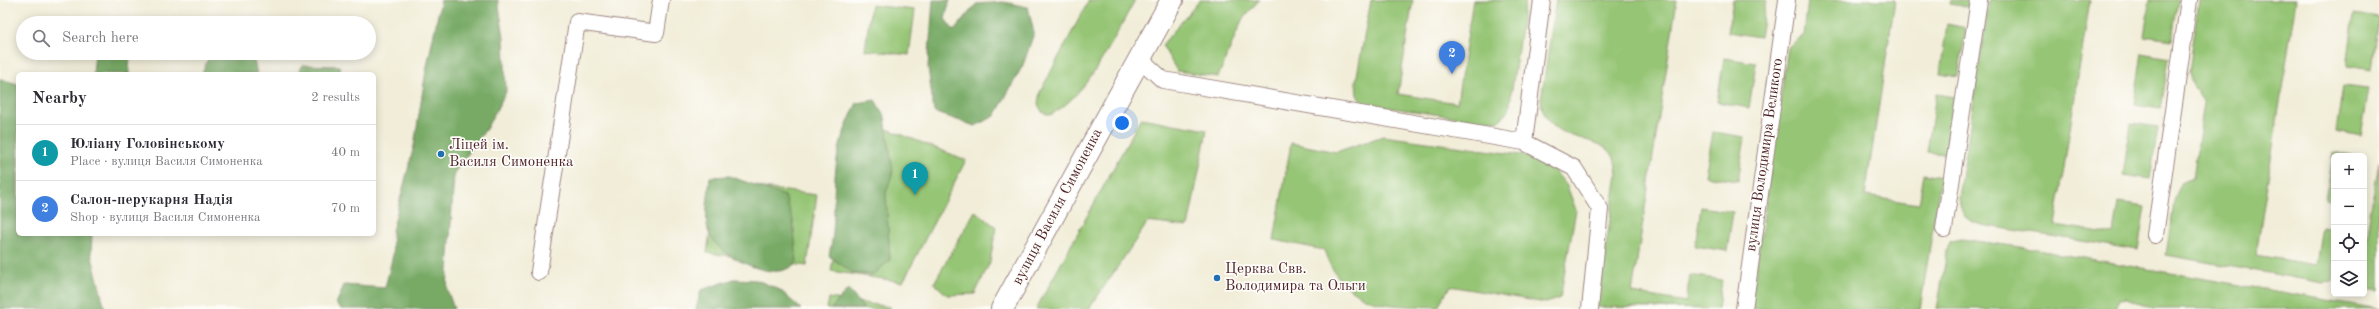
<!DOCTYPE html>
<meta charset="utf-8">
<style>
body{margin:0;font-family:"Old Standard TT",serif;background:#f7f7f7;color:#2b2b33}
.controls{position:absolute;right:12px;bottom:12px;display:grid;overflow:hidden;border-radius:6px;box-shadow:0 2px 10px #0003}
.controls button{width:36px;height:36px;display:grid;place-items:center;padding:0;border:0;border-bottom:1px solid #e1e1e2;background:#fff;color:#2b2b33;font:20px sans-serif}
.you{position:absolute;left:1122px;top:123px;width:14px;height:14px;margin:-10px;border:3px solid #fff;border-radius:50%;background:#1a73e8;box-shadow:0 0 0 6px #1a73e833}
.badge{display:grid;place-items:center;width:26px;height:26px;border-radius:50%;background:#b45309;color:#fff;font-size:13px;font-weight:700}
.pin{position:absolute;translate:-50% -33px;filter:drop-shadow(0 1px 2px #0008)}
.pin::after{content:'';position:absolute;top:21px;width:14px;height:12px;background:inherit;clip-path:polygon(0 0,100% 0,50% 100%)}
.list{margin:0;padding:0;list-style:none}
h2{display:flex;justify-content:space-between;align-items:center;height:52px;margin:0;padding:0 16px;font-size:17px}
h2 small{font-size:13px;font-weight:400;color:#7c7c81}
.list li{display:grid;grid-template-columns:26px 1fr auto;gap:12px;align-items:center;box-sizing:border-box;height:56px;padding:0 16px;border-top:1px solid #e1e1e2}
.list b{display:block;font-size:15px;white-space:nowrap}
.list p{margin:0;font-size:13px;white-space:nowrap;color:#7c7c81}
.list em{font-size:13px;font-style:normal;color:#7c7c81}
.icon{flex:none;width:22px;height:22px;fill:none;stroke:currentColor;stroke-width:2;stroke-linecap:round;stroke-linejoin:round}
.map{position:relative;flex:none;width:2379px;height:309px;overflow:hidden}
.search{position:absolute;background:#fff;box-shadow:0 2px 10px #0003;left:16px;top:16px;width:360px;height:44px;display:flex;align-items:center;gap:10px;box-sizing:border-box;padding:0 14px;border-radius:22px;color:#7c7c81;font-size:15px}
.panel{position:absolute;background:#fff;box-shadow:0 2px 10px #0003;left:16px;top:72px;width:360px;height:164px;border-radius:6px}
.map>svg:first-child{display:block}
.green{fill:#95c575;stroke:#707250}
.forest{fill:#78aa66;stroke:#616448}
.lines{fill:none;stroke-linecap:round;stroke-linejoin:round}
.lane-casing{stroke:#9e8682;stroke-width:18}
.secondary-casing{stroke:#9e8682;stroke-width:24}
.lane{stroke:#fff;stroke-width:16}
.secondary{stroke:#fff;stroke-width:22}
.poi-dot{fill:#1f6fb2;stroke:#fdfcf7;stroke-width:1.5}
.labels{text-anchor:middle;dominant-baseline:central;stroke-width:3.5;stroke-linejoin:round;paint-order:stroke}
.poi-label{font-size:15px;fill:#4a1f2b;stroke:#fdfcf7;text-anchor:start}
.street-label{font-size:15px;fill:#4a1f2b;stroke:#fdfcf7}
</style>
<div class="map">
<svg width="2379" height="309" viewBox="0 0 2379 309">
<rect width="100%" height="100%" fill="#fdfcf7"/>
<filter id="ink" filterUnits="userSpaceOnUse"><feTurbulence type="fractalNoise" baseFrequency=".025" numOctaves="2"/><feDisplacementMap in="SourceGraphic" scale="8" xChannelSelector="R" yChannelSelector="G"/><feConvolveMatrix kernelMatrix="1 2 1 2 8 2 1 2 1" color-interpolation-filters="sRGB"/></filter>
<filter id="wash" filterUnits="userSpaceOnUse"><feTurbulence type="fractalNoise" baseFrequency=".012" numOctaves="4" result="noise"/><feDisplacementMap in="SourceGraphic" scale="16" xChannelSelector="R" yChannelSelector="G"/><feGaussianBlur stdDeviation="0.9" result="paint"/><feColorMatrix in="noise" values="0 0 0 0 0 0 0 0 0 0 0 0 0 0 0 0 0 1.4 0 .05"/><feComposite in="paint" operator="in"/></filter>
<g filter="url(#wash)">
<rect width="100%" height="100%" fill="#f1edd8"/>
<path class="green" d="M 1089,0 L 1135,0 C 1114,37 1089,95 1050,115 L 1042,112 L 1038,104 L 1040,92 Z
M 1200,0 L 1259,0 L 1242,20 L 1218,77 L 1177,71 L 1162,45 Z
M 1371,0 L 1413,0 L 1398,94 L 1457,103 L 1473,0 L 1525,0 L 1509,110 L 1499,121 L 1476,120 L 1364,104 L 1357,95 L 1356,81 Z
M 1556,0 L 1677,0 L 1632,293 L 1686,302 L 1690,275 L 1722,280 L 1718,309 L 1597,307 L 1617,174 C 1616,169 1616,163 1614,158 C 1604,131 1545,148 1541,100 Z
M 1733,0 L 1766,0 L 1760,37 L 1728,32 Z
M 1808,0 L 1895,0 L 1865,196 L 1919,204 L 1924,174 L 1941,177 L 1920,309 L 1753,309 L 1751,304 L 1788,47 L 1804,35 Z
M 1951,0 L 1970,0 L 1969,7 L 1950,4 Z
M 1989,0 L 2090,0 L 2055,225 L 2113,234 L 2118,203 L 2145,207 L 2138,250 L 1982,225 C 1964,219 1962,217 1959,198 Z
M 2150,0 L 2178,0 L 2172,40 L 2144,36 Z
M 2199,0 L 2296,0 L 2256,255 L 2316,265 L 2322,227 L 2334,229 L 2334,280 L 2331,282 L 2324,283 L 2166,255 L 2175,197 L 2182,182 L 2193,178 L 2204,103 L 2192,84 L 2189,72 Z
M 871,5 L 915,10 L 909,55 L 865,50 Z
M 2354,14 L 2379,18 L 2372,70 L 2347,66 Z
M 1947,24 L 1966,28 L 1958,77 L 1940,74 Z
M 2142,53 L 2169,58 L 2161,109 L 2134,105 Z
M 1724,58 L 1756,63 L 1749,108 L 1717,102 Z
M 2343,86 L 2369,89 L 2361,136 L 2336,131 Z
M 1936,94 L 1955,97 L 1946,154 L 1927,152 Z
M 857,117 L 966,160 L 903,282 L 831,271 Z
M 1141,118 L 1207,130 L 1188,227 L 1148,222 L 1089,309 L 1036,309 Z
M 2131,123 L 2158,127 L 2150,179 L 2123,175 Z
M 1713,132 L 1745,137 L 1738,181 L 1705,176 Z
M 1383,136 L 1521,155 L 1549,164 L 1567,186 L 1576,210 L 1560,298 L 1546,303 L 1450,286 L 1438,307 C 1419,306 1391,307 1373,301 C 1349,294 1331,273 1324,250 L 1274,240 L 1291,143 L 1336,152 Z
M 2333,152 L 2358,156 L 2334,156 L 2334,201 L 2326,200 Z
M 2379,162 L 2379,291 L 2367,289 C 2357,269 2375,189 2379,162 Z
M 717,182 L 817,195 L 807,266 L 707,253 Z
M 1701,207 L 1733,212 L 1727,251 L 1695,246 Z
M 975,211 L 996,227 L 990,262 L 975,294 L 947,295 L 934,283 Z
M 1961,239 L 2020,247 L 2379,309 L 2153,309 L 2127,298 L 2119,299 L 2115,309 L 1937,309 L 1948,246 L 1951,241 Z
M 829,298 L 891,307 L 889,309 L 827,309 Z"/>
<path class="forest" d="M 441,0 L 498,0 L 504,37 L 506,92 L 486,129 L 454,173 L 447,289 L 454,309 L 341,309 L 336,304 L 344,285 L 385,288 L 393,255 L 392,231 L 414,146 L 426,71 Z
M 933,0 L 950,0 L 945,19 L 954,31 L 976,4 L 1003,2 L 1028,7 L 1034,33 L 1023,65 L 995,116 L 975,126 L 934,112 L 928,67 Z
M 95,53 L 130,53 L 129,74 L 93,74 Z
M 210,53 L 236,53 L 254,60 L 257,74 L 202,74 Z
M 303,65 L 339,66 L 342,74 L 297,74 Z
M 0,79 L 18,84 L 18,234 L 92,234 L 91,253 L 105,309 L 0,309 Z
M 875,100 L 885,117 L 893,172 L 886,193 L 890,260 L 873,275 L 853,273 L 829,256 C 837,226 832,197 836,167 C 838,144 847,123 857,103 Z
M 729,176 L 785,196 L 793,220 L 797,262 C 794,264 791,268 787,269 C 766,279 713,253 708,230 C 704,213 709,194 710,177 Z
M 734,279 L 757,280 L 780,290 L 801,309 L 696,309 L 701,290 Z
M 848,289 L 864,309 L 831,309 Z"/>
</g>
<g filter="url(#ink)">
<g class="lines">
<g class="lane-casing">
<path id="lane" d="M 1139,58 L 1163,80 L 1524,142 L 1574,168 L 1600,209 L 1590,309
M 1524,142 L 1542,0
M 1944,229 L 1979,0
M 2155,235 L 2189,0
M 539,272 L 577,22 L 656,33 L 661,0
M 1744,309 L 1787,0"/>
</g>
<g class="secondary-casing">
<path id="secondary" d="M 1002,309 L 1172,0"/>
</g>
<use href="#lane" class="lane"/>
<use href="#secondary" class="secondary"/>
</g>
</g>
<g class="poi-dot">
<circle cx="441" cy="154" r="4"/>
<circle cx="1217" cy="278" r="4"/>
</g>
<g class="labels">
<g class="poi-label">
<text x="449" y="145">Ліцей ім.<tspan x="449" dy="17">Василя Симоненка</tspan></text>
<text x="1225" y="269">Церква Свв.<tspan x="1225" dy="17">Володимира та Ольги</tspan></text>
</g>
<g class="street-label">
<text transform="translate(1765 155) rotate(-82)">вулиця Володимира Великого</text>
<text transform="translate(1058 207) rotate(-62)">вулиця Василя Симоненка</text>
</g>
</g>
</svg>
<div class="controls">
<button>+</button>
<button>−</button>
<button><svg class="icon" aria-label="locate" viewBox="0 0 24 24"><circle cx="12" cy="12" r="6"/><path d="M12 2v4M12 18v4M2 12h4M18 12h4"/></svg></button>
<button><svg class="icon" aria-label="layers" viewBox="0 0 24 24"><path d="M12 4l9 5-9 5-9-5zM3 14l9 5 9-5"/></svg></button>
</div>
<div class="you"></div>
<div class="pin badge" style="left:915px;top:195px;background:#0f9aa8">1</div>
<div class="pin badge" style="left:1452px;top:74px;background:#3f7fe0">2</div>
<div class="search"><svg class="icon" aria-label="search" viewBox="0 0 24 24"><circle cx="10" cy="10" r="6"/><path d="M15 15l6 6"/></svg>Search here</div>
<section class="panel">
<h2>Nearby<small>2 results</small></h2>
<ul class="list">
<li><span class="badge" style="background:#0f9aa8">1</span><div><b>Юліану Головінському</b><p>Place · вулиця Василя Симоненка</p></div><em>40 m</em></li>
<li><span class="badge" style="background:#3f7fe0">2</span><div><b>Салон-перукарня Надія</b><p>Shop · вулиця Василя Симоненка</p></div><em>70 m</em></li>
</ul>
</section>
</div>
